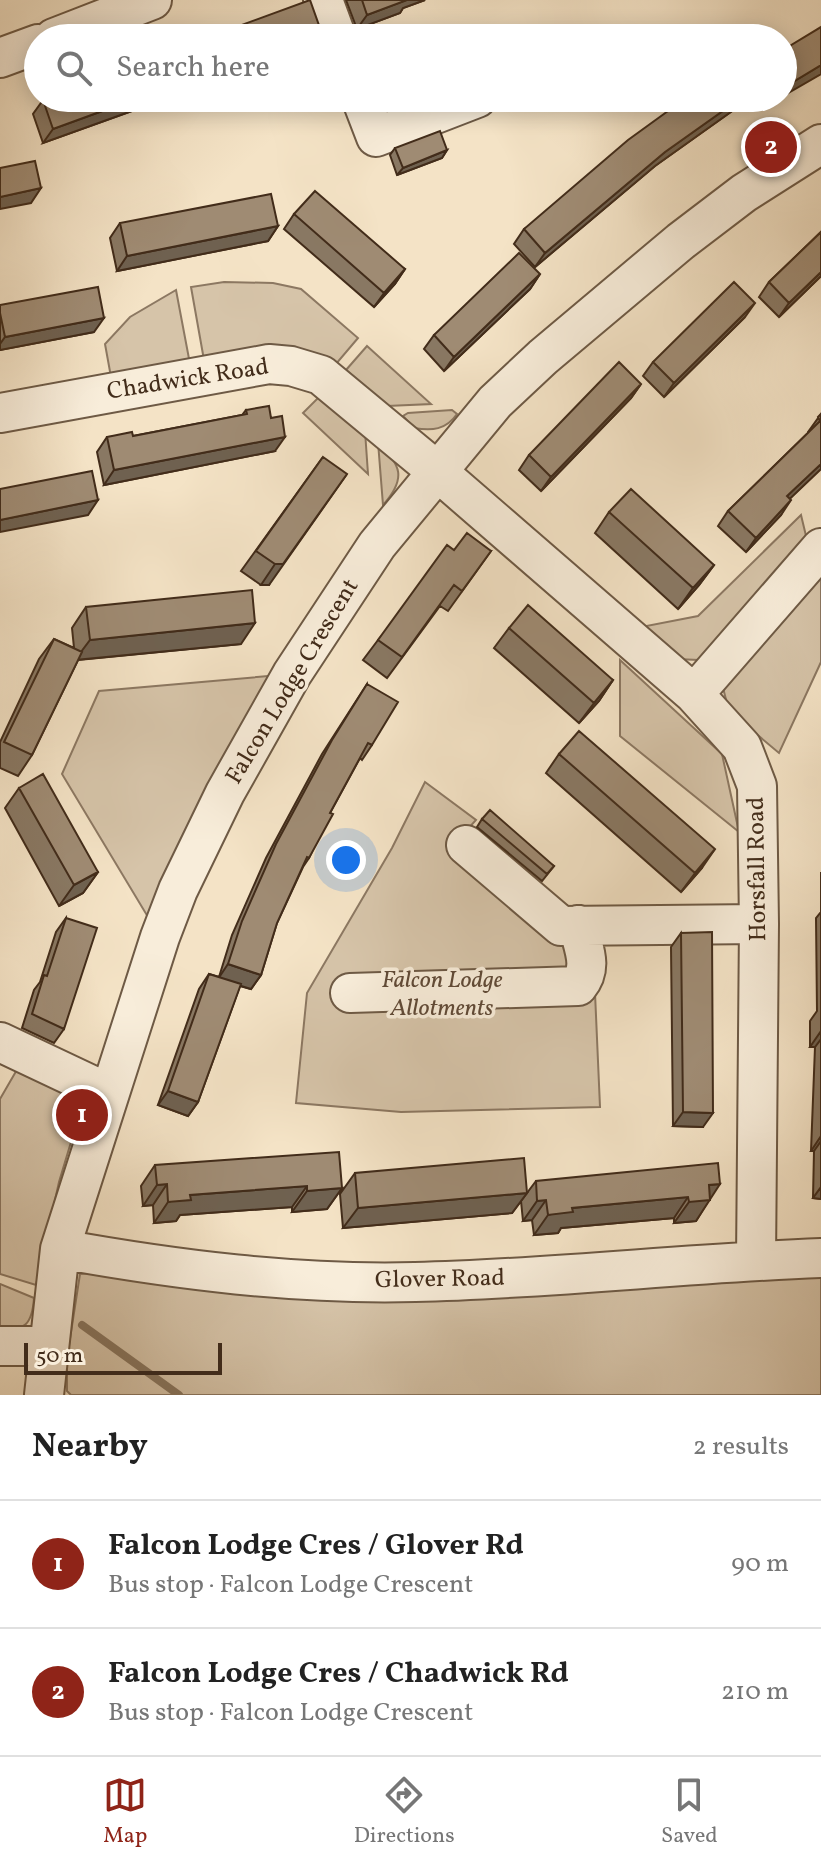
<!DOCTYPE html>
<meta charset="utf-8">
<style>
body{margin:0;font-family:Vollkorn,serif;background:#f2f2f2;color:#222}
.scale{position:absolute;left:24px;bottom:20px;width:198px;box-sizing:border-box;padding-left:8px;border:4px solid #422c1a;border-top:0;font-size:22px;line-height:28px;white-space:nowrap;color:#422c1a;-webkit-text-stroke:6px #f8edda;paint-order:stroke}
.you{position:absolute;left:346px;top:860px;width:28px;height:28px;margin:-20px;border:6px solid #fff;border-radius:50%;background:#1a73e8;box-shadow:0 0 0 12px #1a73e833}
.badge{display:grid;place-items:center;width:52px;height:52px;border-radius:50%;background:#8f2418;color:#fff;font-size:26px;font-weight:700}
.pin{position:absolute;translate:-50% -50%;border:4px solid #fff;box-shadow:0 2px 8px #0006}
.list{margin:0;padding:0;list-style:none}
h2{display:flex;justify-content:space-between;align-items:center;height:104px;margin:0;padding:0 32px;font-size:34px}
h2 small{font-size:26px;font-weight:400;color:#767676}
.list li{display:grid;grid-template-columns:52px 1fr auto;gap:24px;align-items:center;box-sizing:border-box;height:128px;padding:0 32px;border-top:2px solid #e0e0e0}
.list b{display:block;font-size:30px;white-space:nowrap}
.list p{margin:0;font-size:26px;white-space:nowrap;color:#767676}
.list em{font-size:26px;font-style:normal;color:#767676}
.icon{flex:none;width:44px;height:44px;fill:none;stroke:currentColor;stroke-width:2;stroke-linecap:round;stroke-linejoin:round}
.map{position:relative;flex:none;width:821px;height:1395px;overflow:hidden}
.search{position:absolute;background:#fff;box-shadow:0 4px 20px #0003;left:24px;right:24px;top:24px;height:88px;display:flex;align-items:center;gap:20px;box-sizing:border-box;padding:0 28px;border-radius:44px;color:#767676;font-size:30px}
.sheet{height:360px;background:#fff}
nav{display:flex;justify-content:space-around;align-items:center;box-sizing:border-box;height:112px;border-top:2px solid #e0e0e0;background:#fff;font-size:22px;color:#767676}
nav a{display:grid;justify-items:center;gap:4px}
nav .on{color:#8f2418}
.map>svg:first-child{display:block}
.green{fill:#d6c4a9;stroke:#8c7862;stroke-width:2}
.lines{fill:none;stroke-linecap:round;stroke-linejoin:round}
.stream{stroke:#88755e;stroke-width:8}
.minor-casing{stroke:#6e5a45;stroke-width:42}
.minor{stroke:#f8edda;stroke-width:38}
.wall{fill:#897863;stroke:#422c1a;stroke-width:2}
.shaded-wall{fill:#6f6150;stroke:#422c1a;stroke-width:2}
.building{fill:#9f8b73;stroke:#422c1a;stroke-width:2}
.labels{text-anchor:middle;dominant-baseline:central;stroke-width:7;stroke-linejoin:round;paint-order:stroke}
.street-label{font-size:24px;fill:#422c1a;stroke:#f8edda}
.park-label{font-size:24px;font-style:italic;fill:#604a37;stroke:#f8edda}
</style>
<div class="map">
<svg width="821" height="1395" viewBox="0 0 821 1395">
<rect width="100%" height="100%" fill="#f4e3c6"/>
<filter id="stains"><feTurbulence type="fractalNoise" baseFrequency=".0025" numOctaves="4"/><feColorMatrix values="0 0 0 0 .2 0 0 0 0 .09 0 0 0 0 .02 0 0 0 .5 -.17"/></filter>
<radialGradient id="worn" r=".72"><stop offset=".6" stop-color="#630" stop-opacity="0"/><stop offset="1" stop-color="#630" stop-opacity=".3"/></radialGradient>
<path class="green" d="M 224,282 L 273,283 L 301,289 L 358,338 L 336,364 C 294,338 251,353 204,360 L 191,287 Z
M 176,290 L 190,364 L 111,377 L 105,344 L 130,317 Z
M 367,346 L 431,404 L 387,406 L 346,370 Z
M 322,394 L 365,431 L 368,474 L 303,413 Z
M 452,410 L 457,414 C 446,430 432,431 414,428 L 403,416 L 408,413 Z
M 378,442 C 401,465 407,478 383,505 Z
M 801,515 L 807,540 L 699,660 L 676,659 L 641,627 L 698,616 Z
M 821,573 L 821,662 L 779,753 L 729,711 L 722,684 Z
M 620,660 L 722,754 L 739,832 L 620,736 Z
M 292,674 L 160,937 L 62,774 L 99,691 Z
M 425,782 L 476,820 L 449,850 L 594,970 L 600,1107 L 401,1112 L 296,1103 L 307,993 L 392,848 Z
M 22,1061 L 87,1089 L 59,1182 L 36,1285 L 0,1274 L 0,1099 Z
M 821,1271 L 821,1395 L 71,1395 L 67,1391 L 67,1358 L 80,1274 L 101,1272 Z
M 0,1284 L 34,1298 C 32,1326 25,1328 0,1334 Z"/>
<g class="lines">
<path class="stream" d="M 82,1325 L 179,1395"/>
<g class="minor-casing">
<path id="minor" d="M 323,0 L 337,38
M 54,38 L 152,0
M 0,58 L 38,44
M 361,98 L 376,137 L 477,98
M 0,413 L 269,364 L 291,366 L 321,375 L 438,472 L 694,694 L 742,747 L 757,786 L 759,924 L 756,1261
M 694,694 L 821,548
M 466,845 L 561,926 L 759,924
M 350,993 L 578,986 C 594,967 583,948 578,925
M 0,1042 L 108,1093
M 60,1249 C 177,1270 296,1285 415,1282 C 551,1279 686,1263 821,1258
M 0,1346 L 48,1346
M 44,1395 L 60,1249 L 160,937 L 178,890 L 225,793 L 292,674 L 377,545 L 495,402 L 543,357 L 681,241 L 744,193 L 821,144"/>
</g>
<use href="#minor" class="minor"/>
</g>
<path class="wall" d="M 346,0 L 425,0 L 403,8 L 400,13 L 357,29 Z
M 49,98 L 168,98 L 43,143 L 33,114 L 43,100 Z
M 385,98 L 416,98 L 389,109 Z
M 761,98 L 780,98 L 766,106 Z
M 742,104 L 655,166 L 535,267 L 514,244 L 524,229 Z
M 395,148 L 447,150 L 442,158 L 397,175 L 390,155 Z
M 294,214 L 405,269 L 395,284 L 374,307 L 284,229 Z
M 120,223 L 278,226 L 268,241 L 117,271 L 110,238 Z
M 821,232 L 821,276 L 779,317 L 759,297 L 769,282 Z
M 540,274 L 530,289 L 444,371 L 424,349 L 434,335 Z
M 0,305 L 94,332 L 0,350 Z
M 745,317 L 664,397 L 643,376 L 653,362 Z
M 641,384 L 631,398 L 541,491 L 519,470 L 529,455 Z
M 246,410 L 275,451 L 104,485 L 97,452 L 107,437 L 133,436 L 242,415 Z
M 821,414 L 821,468 L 789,499 L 781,515 L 746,552 L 718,526 L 728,511 L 808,433 L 808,432 Z
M 323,457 L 269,585 L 261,585 L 241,571 Z
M 609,512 L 714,565 L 699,585 L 678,609 L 595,533 Z
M 454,550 L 491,551 L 448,611 L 440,606 L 387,678 L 363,660 L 378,640 Z
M 86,607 L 241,644 L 78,660 L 32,755 L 18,776 L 0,768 L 0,742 L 39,659 L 54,639 L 74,648 L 72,628 Z
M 509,628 L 613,680 L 599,701 L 579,723 L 494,648 Z
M 367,684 L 372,745 L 362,760 L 360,758 L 330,813 L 309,858 L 303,867 L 277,923 L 261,975 L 251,989 L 240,986 L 198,1102 L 188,1116 L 158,1105 L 199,989 L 209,974 L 219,977 L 232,935 L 266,858 L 322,754 Z
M 559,754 L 702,868 L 681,892 L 546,773 Z
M 19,788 L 98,872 L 83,893 L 59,906 L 5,808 Z
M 482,819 L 554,866 L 542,881 L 477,827 Z
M 821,872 L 821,1199 L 813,1198 L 814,1151 L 811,1151 L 815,1047 L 810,1047 L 810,1021 L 817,1011 L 816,918 L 821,912 Z
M 66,918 L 64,1029 L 54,1043 L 22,1028 L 34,990 L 40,982 L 56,932 Z
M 681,933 L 703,1127 L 673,1126 L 671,947 Z
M 155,1165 L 342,1188 L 327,1209 L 292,1212 L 292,1207 L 180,1215 L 176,1221 L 154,1223 L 153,1205 L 143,1206 L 141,1186 Z
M 355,1173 L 527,1193 L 512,1213 L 343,1228 L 340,1194 Z
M 536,1181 L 710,1198 L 696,1221 L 674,1223 L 674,1218 L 561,1228 L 558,1233 L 534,1235 L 532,1220 L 523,1221 L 521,1201 Z"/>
<path class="shaded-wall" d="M 406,0 L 425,0 L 403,8 L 400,13 L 357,29 L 367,15 Z
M 321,31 L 316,38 L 302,38 Z
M 821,65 L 821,74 L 783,96 L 783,88 Z
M 138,98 L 168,98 L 43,143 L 53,129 Z
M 402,98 L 416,98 L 389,109 L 394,101 Z
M 741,98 L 747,98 L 742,104 L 655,166 L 535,267 L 545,253 L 665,152 Z
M 772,98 L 780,98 L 766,106 Z
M 447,150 L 442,158 L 397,175 L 403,168 Z
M 41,188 L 31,203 L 0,209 L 0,197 Z
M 278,226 L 268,241 L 117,271 L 127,256 Z
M 405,269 L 395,284 L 374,307 L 384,293 Z
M 821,272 L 821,276 L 779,317 L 789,303 Z
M 540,274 L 530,289 L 444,371 L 454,357 Z
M 755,303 L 745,317 L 664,397 L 674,383 Z
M 104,318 L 94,332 L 0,350 L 0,344 L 5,337 Z
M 641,384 L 631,398 L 541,491 L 551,477 Z
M 285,437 L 275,451 L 104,485 L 114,470 Z
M 821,464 L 821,469 L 777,511 L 787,496 Z
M 347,474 L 269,585 L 261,585 L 275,564 Z
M 98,500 L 88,515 L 0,532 L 0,520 Z
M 791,500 L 781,515 L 746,552 L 756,538 Z
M 714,565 L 699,585 L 678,609 L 693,588 Z
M 255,623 L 241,644 L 75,660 L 90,640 Z
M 613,680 L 599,701 L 579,723 L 594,703 Z
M 715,849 L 702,868 L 681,892 L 695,873 Z
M 98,872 L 83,893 L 59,906 L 74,885 Z
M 228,964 L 261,975 L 251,989 L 218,979 Z
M 821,1031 L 821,1039 L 815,1047 L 810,1047 Z
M 168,1091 L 198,1102 L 188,1116 L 158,1105 Z
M 683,1112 L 713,1113 L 703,1127 L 673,1126 Z
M 821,1136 L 821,1141 L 814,1151 L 811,1151 Z
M 167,1184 L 153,1205 L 143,1206 L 157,1185 Z
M 720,1184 L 696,1221 L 674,1223 L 689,1202 L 709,1185 Z
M 307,1186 L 292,1207 L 180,1215 L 176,1221 L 154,1223 L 168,1202 L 190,1195 Z
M 821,1187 L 821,1199 L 813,1198 Z
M 342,1188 L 327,1209 L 292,1212 L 307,1191 Z
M 527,1193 L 512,1213 L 343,1228 L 358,1208 Z
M 688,1197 L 674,1218 L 561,1228 L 558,1233 L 534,1235 L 548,1215 L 572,1208 Z
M 546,1200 L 532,1220 L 523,1221 L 537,1201 Z"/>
<path class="building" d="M 310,0 L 321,31 L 302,38 L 206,38 Z
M 362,0 L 407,0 L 367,15 Z
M 536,27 L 557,38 L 507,38 Z
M 821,27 L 821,65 L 783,88 L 783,50 Z
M 49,98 L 138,98 L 53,129 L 43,100 Z
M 686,98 L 741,98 L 665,152 L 545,253 L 524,229 L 628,140 Z
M 440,131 L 447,150 L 403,168 L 395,148 Z
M 35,161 L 41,188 L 0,197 L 0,168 Z
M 315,191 L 405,269 L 384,293 L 294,214 Z
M 271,194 L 278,226 L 127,256 L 120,223 Z
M 821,232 L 821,272 L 789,303 L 769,282 Z
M 519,253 L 540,274 L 454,357 L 434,335 Z
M 734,282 L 755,303 L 674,383 L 653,362 Z
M 98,287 L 104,318 L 5,337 L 0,313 L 0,305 Z
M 619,362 L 641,384 L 551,477 L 529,455 Z
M 269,406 L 271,418 L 282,416 L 285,437 L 114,470 L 107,437 L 132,432 L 133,436 L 247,414 L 246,410 Z
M 821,414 L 821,464 L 787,496 L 791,500 L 756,538 L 728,511 L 820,421 L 818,417 Z
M 323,457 L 347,474 L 283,564 L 275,564 L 256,551 Z
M 92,471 L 98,500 L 0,520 L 0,489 Z
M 631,489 L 714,565 L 693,588 L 609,512 Z
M 467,533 L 491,551 L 462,591 L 454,585 L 402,657 L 378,640 L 447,545 L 454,550 Z
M 252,590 L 255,623 L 90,640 L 86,607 Z
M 528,605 L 613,680 L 594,703 L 509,628 Z
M 54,639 L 82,652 L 32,755 L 4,742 Z
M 367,684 L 398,702 L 372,745 L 368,743 L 330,813 L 333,814 L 309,858 L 307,857 L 277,923 L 261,975 L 228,964 L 242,921 L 276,844 L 332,740 Z
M 579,731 L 715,849 L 695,873 L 559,754 Z
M 43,774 L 98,872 L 74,885 L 19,788 Z
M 490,810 L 554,866 L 547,874 L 482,819 Z
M 66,918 L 97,928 L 64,1029 L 32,1014 L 44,975 L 47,976 Z
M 712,932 L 713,1113 L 683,1112 L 681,933 Z
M 209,974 L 241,984 L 198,1102 L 168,1091 Z
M 339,1152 L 342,1188 L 307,1191 L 307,1186 L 190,1195 L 191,1200 L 168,1202 L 167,1184 L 157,1185 L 155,1165 Z
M 524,1158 L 527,1193 L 358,1208 L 355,1173 Z
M 718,1163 L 720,1184 L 709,1185 L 710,1200 L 689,1202 L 688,1197 L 572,1208 L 573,1212 L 548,1215 L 546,1200 L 537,1201 L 536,1181 Z"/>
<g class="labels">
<g class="street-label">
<text transform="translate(188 380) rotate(-9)">Chadwick Road</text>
<text transform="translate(293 682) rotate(-59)">Falcon Lodge Crescent</text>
<text transform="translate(758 869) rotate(-91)">Horsfall Road</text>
<text transform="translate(440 1280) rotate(-1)">Glover Road</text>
</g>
<g class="park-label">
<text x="442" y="981">Falcon Lodge<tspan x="442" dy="28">Allotments</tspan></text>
</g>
</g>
<rect width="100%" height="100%" filter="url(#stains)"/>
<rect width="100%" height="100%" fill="url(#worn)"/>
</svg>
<div class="scale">50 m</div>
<div class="you"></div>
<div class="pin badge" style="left:82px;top:1115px">1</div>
<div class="pin badge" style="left:771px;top:147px">2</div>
<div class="search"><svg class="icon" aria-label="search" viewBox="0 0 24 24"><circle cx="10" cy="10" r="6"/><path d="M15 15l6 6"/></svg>Search here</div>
</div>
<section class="sheet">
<h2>Nearby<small>2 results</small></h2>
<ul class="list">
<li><span class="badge">1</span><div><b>Falcon Lodge Cres / Glover Rd</b><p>Bus stop · Falcon Lodge Crescent</p></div><em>90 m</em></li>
<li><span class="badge">2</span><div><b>Falcon Lodge Cres / Chadwick Rd</b><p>Bus stop · Falcon Lodge Crescent</p></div><em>210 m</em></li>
</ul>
</section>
<nav>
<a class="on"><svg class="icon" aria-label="map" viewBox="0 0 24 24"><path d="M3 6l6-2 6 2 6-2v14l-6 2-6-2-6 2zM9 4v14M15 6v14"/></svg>Map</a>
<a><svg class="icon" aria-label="directions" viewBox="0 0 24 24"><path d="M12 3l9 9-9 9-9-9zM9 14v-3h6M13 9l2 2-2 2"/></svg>Directions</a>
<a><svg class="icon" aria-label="saved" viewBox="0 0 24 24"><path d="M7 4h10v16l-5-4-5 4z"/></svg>Saved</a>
</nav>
